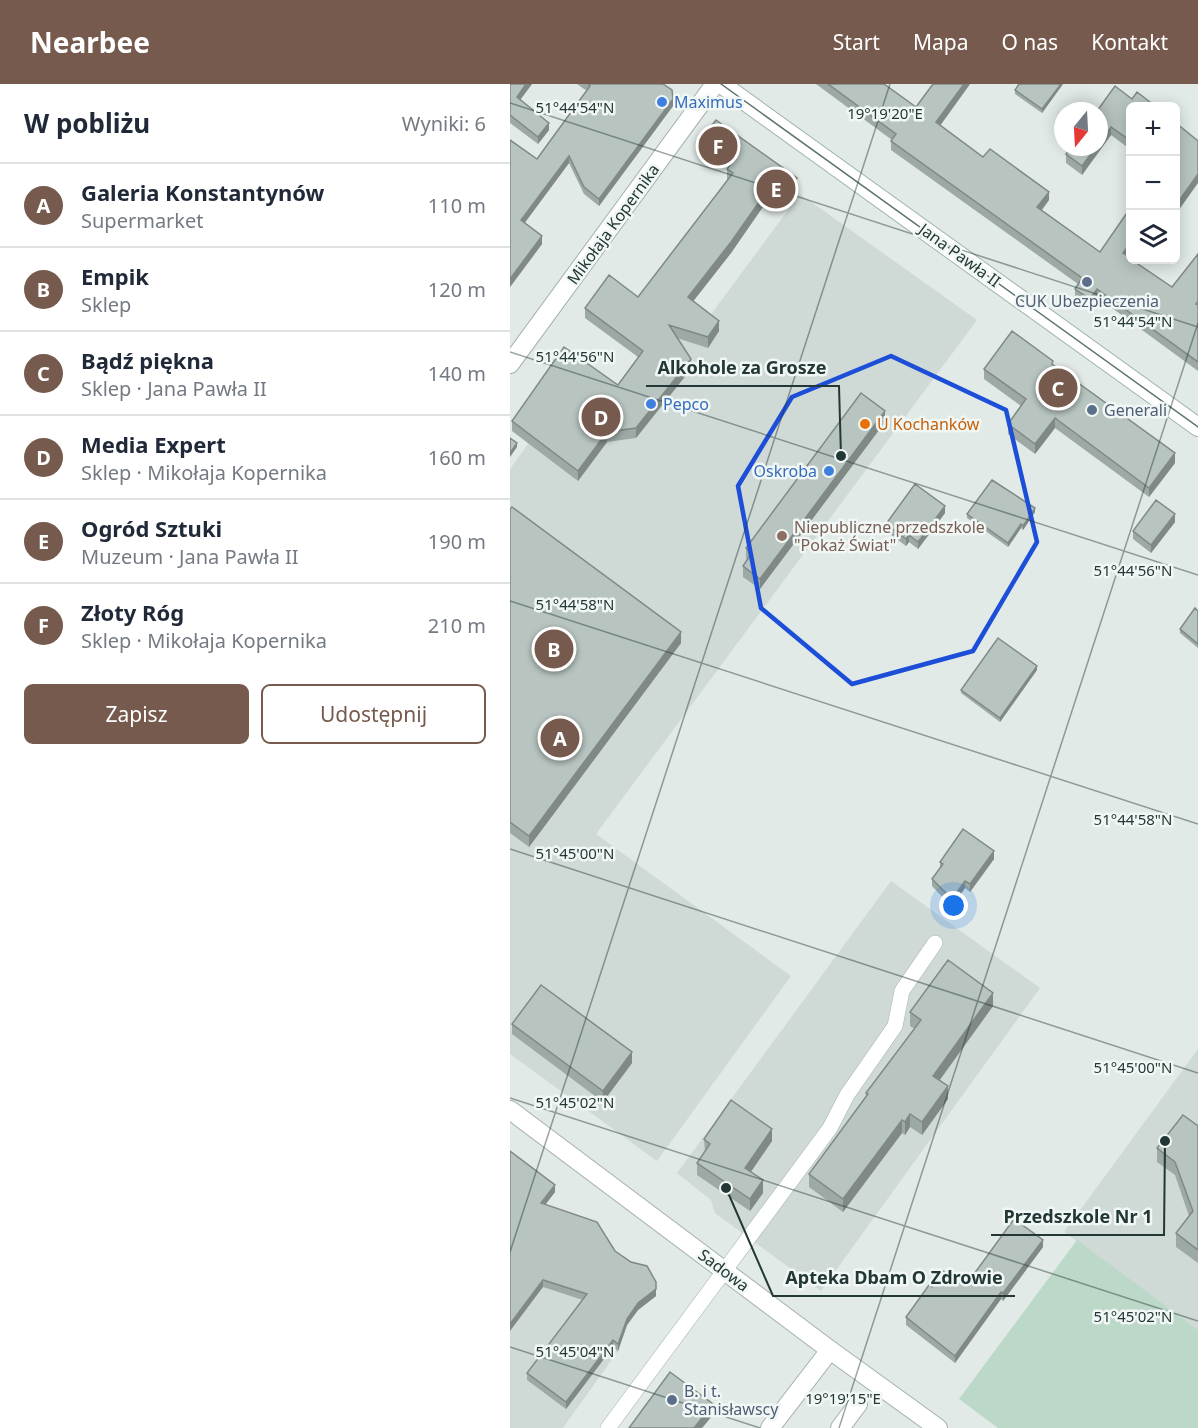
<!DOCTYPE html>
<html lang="pl">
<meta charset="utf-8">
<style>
body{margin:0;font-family:"Noto Sans",sans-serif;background:#f6f6f7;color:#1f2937}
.controls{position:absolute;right:18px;top:18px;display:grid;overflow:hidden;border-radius:9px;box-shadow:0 3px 15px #0003}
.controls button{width:54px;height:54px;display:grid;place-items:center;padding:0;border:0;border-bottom:2px solid #e0e1e3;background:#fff;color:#1f2937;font:30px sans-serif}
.compass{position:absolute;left:544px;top:18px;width:54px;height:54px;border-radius:50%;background:#fff;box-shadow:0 3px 15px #0003;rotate:198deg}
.you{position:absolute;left:444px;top:822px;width:21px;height:21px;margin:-15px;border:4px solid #fff;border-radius:50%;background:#1a73e8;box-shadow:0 0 0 9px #1a73e833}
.badge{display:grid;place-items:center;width:39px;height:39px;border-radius:50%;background:#765a4d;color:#fff;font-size:20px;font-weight:700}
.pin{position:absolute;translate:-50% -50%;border:3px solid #fff;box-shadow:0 2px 6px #0006}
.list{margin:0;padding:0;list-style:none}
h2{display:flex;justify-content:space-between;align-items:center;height:78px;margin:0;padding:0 24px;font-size:26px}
h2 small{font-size:20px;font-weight:400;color:#747a83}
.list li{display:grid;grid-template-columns:39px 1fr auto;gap:18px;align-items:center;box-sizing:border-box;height:84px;padding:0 24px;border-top:2px solid #e0e1e3}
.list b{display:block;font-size:22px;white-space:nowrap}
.list p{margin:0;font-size:20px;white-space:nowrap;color:#747a83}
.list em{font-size:20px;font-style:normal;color:#747a83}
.actions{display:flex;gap:12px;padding:18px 24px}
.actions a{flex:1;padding:14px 0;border:2px solid #765a4d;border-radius:9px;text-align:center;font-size:21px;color:#765a4d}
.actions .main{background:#765a4d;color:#fff}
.icon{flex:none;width:33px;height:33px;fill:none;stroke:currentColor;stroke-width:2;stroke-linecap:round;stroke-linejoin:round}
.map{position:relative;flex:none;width:688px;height:1344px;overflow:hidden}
header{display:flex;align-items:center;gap:36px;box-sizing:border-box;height:84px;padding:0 30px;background:#765a4d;color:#fff}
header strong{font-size:28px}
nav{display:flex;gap:33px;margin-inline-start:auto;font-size:21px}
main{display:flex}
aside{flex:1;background:#fff}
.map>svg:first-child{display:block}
.built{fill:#cfd9d6}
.green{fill:#bcd8c8}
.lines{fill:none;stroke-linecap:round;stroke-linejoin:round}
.lane-casing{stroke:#a4b1ae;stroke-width:16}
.street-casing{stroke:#a4b1ae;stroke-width:20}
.secondary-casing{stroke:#a1b4b0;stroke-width:20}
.lane{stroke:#fff;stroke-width:15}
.street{stroke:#fff;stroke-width:18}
.secondary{stroke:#fff;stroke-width:18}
.tram{stroke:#5e7471;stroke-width:1.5}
.wall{fill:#9da9a5}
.shaded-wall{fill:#808986}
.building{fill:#b7c4c0;stroke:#808986;stroke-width:1.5}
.marked{fill:none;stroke:#1d4ed8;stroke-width:4.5;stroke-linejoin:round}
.ticks{fill:none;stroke:#233836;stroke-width:1.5;stroke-opacity:0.45}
.shop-dot{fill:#3f7fe0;stroke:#f1f7f5;stroke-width:2}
.service-dot{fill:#5c6f8a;stroke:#f1f7f5;stroke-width:2}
.food-dot{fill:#e8710a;stroke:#f1f7f5;stroke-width:2}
.education-dot{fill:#8d6e63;stroke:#f1f7f5;stroke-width:2}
.labels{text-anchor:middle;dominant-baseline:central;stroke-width:5;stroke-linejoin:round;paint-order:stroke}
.shop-label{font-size:16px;fill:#366cbe;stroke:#f1f7f5;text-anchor:start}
.street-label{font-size:16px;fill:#233836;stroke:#f1f7f5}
.service-label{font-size:16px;fill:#4e5e75;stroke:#f1f7f5;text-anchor:start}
.food-label{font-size:16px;fill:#c56008;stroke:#f1f7f5;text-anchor:start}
.education-label{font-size:16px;fill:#785e54;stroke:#f1f7f5;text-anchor:start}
.ticks-label{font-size:15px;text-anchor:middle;fill:#233836;stroke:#f1f7f5;stroke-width:5;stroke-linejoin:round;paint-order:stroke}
.leader{fill:none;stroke:#233836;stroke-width:2}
.callout-dot{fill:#233836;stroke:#f1f7f5;stroke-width:2}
.callout-label{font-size:18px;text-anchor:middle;font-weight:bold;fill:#233836;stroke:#f1f7f5;stroke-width:5;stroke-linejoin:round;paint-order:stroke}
</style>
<header>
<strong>Nearbee</strong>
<nav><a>Start</a><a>Mapa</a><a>O nas</a><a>Kontakt</a></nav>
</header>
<main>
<aside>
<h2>W pobliżu<small>Wyniki: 6</small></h2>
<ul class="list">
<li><span class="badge">A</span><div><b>Galeria Konstantynów</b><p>Supermarket</p></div><em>110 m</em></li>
<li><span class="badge">B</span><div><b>Empik</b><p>Sklep</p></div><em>120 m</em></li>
<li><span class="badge">C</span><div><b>Bądź piękna</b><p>Sklep · Jana Pawła II</p></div><em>140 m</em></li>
<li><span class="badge">D</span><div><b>Media Expert</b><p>Sklep · Mikołaja Kopernika</p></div><em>160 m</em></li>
<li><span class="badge">E</span><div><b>Ogród Sztuki</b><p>Muzeum · Jana Pawła II</p></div><em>190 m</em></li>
<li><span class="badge">F</span><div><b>Złoty Róg</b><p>Sklep · Mikołaja Kopernika</p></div><em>210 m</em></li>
</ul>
<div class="actions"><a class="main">Zapisz</a><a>Udostępnij</a></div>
</aside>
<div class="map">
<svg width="688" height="1344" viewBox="0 0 688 1344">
<rect width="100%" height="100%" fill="#e1eae7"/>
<path class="built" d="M 290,110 L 467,236 L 86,750 L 281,892 L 147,1077 L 0,970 L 0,385 L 72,285 L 108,311 L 174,220 L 196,237 Z
M 381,797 L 530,904 L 311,1207 L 205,1129 L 201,1116 L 167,1089 Z
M 688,965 L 688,1246 L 554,1148 Z
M 0,1074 L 45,1108 L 35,1121 L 146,1212 L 128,1226 L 117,1241 L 108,1267 L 53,1344 L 0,1344 Z"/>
<path class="green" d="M 567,1156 L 688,1246 L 688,1344 L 488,1344 L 449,1315 Z"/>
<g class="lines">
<g class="lane-casing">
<path id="lane" d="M 98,1344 L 320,1044 L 337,1011 L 385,942 L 392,907 L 425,859"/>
</g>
<g class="street-casing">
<path id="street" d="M 0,280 L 205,0
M 0,1026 L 320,1266 L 428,1344
M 260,1344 L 320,1266
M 330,1344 L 348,1320"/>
</g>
<g class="secondary-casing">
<path id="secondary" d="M 211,0 L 688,343"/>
</g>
<use href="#lane" class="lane"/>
<use href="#street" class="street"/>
<use href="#secondary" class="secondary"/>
<path class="tram" d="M 211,0 L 688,343"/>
</g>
<path class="wall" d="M 0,0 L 22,0 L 10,16 L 39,46 L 28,60 L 0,39 Z
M 67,0 L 153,0 L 163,22 L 89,122 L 74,110 L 59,79 L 14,139 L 32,160 L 0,203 L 0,56 L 27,75 L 77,7 Z
M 306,0 L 374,0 L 406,23 L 423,0 L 460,0 L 430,42 L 473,73 L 539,116 L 532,126 L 590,168 L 617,172 L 662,203 L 688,170 L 688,287 L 587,213 L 580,224 L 565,214 L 565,205 L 568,200 L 381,66 L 381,57 L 382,56 Z
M 553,0 L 532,29 L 505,10 L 505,6 Z
M 622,15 L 621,22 L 621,66 L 601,51 L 572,91 L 556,79 L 556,70 L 589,27 Z
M 193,53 L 287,104 L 273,124 L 259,114 L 221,169 L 183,217 L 209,247 L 198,264 L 167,254 L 181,285 L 126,354 L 97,358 L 68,397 L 2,347 L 2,337 L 108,301 L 128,273 L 75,234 L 75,224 L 128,213 L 218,96 L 217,95 L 217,85 L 219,83 L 193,64 Z
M 543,281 L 665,379 L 639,413 L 545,344 L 525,370 L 498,350 L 498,340 L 511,322 L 474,295 L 474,285 Z
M 375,338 L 250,505 L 233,493 L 233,482 L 237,476 L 236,474 L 236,464 Z
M 0,425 L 171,559 L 19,763 L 0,749 Z
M 525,428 L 513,446 L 511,444 L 498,463 L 457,434 L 457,430 Z
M 435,429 L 408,465 L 399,458 L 396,462 L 376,447 L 376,440 Z
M 665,438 L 641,469 L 623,455 L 623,447 Z
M 688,527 L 688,564 L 670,549 L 670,545 Z
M 527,586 L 490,638 L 451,609 L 451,606 Z
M 484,775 L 460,808 L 455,804 L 442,823 L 422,802 L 422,795 L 430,784 L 430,778 Z
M 483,922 L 430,996 L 438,1015 L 412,1051 L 400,1043 L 395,1051 L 392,1049 L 333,1128 L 299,1103 L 299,1090 L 356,1013 L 356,1009 L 405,945 L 400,942 L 400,928 Z
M 2,940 L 122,979 L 93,1018 L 2,950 Z
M 688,1042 L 688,1179 L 666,1163 L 666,1149 L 679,1132 L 665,1091 L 647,1078 L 647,1064 Z
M 194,1055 L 262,1057 L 241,1088 L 253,1109 L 240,1127 L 187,1091 L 187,1079 L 195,1068 Z
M 0,1067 L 45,1108 L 35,1121 L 105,1167 L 146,1205 L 146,1212 L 128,1226 L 117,1241 L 108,1267 L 103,1263 L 56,1325 L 17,1296 L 17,1289 L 73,1216 L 33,1203 Z
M 533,1163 L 493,1217 L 491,1215 L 445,1279 L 396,1241 L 396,1233 L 422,1203 L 456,1201 Z"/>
<path class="shaded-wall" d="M 16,0 L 22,0 L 7,20 L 7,13 Z
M 454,0 L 460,0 L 426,47 L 426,38 Z
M 551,0 L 553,0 L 532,29 L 532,25 Z
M 163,15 L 163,22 L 89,122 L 89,115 Z
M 39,39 L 39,46 L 28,60 L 28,53 Z
M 601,43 L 601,51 L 572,91 L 572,82 L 586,63 L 589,63 L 589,59 Z
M 59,72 L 59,79 L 11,144 L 11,136 Z
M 688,90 L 688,99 L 666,130 L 666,121 Z
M 287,94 L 287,104 L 273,124 L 273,114 Z
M 259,104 L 259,114 L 221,169 L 178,224 L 178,213 Z
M 539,108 L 539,116 L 527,132 L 527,123 Z
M 32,152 L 32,160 L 0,203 L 0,195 Z
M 621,158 L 621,167 L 613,178 L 613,169 Z
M 587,205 L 587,213 L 580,224 L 580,215 Z
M 209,237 L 209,247 L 198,264 L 198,253 Z
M 181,275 L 181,285 L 126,354 L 126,344 Z
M 375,327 L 375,338 L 250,505 L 250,495 Z
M 545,334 L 545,344 L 525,370 L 525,360 Z
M 97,348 L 97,358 L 68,397 L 68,387 Z
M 7,359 L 7,363 L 0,373 L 0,369 Z
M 665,369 L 665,379 L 639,413 L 639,404 Z
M 435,422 L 435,429 L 408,465 L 408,458 Z
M 525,424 L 525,428 L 513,446 L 513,442 Z
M 665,430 L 665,438 L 641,469 L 641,461 Z
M 511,440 L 511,444 L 498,463 L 498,459 Z
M 399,451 L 399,458 L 396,462 L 396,455 Z
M 171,548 L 171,559 L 19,763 L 19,752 Z
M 527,582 L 527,586 L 490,638 L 490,634 Z
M 484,767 L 484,775 L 460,808 L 460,800 Z
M 455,797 L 455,804 L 442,823 L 442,815 Z
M 483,909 L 483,922 L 423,1005 L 423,992 Z
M 122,968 L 122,979 L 93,1018 L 93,1007 Z
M 438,1002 L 438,1015 L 412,1051 L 412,1038 Z
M 400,1030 L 400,1043 L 395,1051 L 395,1038 Z
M 392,1036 L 392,1049 L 333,1128 L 333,1115 Z
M 262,1045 L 262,1057 L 235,1096 L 235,1084 Z
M 253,1096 L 253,1109 L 240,1127 L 240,1115 Z
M 45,1101 L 45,1108 L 31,1126 L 31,1119 Z
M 533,1156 L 533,1163 L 493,1217 L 493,1209 Z
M 33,1196 L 33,1203 L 0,1247 L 0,1240 Z
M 146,1198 L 146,1212 L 128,1226 L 117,1241 L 108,1267 L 108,1260 L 117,1235 L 128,1219 Z
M 491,1208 L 491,1215 L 445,1279 L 445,1272 Z
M 103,1256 L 103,1263 L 56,1325 L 56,1318 Z
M 203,1320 L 203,1331 L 192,1344 L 184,1344 Z"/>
<path class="building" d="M 0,0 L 16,0 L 7,13 L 39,39 L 28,53 L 0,31 Z
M 78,0 L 153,0 L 162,6 L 163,15 L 89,115 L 74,103 L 59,72 L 11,136 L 32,152 L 0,195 L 0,56 L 27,75 L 80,2 Z
M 318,0 L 374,0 L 406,23 L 423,0 L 454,0 L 426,38 L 473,73 L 480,65 L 539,108 L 527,123 L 590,168 L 621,123 L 621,158 L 613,169 L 621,174 L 621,176 L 622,176 L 662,203 L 688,170 L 688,217 L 686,220 L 688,221 L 688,278 L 587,205 L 580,215 L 565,205 L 572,194 L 381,57 L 386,50 Z
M 509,0 L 551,0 L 532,25 L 505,6 Z
M 605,2 L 622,15 L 627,8 L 645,22 L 621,22 L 621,57 L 601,43 L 589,59 L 589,27 L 587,27 Z
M 206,36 L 287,94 L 273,114 L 259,104 L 221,158 L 178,213 L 209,237 L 198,253 L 159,241 L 181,275 L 126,344 L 97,348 L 68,387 L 2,337 L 54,263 L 108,301 L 133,267 L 75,224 L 99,191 L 128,213 L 223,89 L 217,85 L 224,76 L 193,53 Z
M 666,39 L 688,57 L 688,90 L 666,121 Z
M 561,63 L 586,63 L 572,82 L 556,70 Z
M 502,247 L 543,277 L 542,280 L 665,369 L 639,404 L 545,334 L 525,360 L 498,340 L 516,315 L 474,285 Z
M 351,309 L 375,327 L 250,495 L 233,482 L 241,470 L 236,464 Z
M 0,354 L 7,359 L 0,369 Z
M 482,396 L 525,424 L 513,442 L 511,440 L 498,459 L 457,430 Z
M 405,400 L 435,422 L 408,458 L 399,451 L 396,455 L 376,440 Z
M 646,416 L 665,430 L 641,461 L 623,447 Z
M 2,423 L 171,548 L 19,752 L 0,738 L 0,425 Z
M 685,524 L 688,527 L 688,560 L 670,545 Z
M 488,554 L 527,582 L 490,634 L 451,606 Z
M 453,745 L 484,767 L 460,800 L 455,797 L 442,815 L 422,795 L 433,780 L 430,778 Z
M 438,876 L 483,909 L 423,992 L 438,1002 L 412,1038 L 400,1030 L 395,1038 L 392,1036 L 333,1115 L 299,1090 L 358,1010 L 356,1009 L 411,936 L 400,928 Z
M 31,901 L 122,968 L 93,1007 L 2,940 Z
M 221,1016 L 262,1045 L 235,1084 L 253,1096 L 240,1115 L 187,1079 L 200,1060 L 194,1055 Z
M 673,1031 L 688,1042 L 688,1166 L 666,1149 L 683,1127 L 665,1078 L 647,1064 Z
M 0,1067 L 45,1101 L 31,1119 L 87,1138 L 105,1167 L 121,1178 L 137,1182 L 146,1198 L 146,1205 L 128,1219 L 117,1235 L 108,1260 L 103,1256 L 56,1318 L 17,1289 L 77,1210 L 33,1196 L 0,1240 Z
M 504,1135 L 533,1156 L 493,1209 L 491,1208 L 445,1272 L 396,1233 L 419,1201 L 422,1203 L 433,1187 L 456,1201 Z
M 160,1288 L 203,1320 L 184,1344 L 119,1344 Z"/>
<path class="marked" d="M 381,272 L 496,326 L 527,458 L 463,567 L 342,600 L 251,524 L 228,402 L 282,313 Z"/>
<path class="ticks" d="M 0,19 L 688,243M 0,268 L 688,491M 0,517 L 688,740M 0,765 L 688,989M 0,1014 L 688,1237M 0,1168 L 380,0M 0,1263 L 250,1344M 329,1344 L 688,239"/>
<g class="shop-dot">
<circle cx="152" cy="18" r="6"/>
<circle cx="141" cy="320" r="6"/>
<circle cx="319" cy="387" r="6"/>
</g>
<g class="service-dot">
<circle cx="577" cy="198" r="6"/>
<circle cx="582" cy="326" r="6"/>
<circle cx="162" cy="1316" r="6"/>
</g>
<circle class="food-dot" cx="355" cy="340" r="6"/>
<circle class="education-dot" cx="272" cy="452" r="6"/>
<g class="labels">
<g class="shop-label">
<text x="164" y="18">Maximus</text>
<text x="153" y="320">Pepco</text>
<text x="307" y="387" text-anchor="end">Oskroba</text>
</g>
<g class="street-label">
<text transform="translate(103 140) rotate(-54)">Mikołaja Kopernika</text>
<text transform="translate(450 171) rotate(36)">Jana Pawła II</text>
<text transform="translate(214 1186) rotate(37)">Sadowa</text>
</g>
<g class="service-label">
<text x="577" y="217" text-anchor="middle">CUK Ubezpieczenia</text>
<text x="594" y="326">Generali</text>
<text x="174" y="1307">B. i t.<tspan x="174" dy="18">Stanisławscy</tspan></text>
</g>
<g class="food-label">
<text x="367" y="340">U Kochanków</text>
</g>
<g class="education-label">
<text x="284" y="443">Niepubliczne przedszkole<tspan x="284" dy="18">"Pokaż Świat"</tspan></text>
</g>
</g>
<g class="ticks-label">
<text x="65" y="29">51°44'54"N</text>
<text x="375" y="35">19°19'20"E</text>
<text x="623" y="243">51°44'54"N</text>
<text x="65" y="278">51°44'56"N</text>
<text x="623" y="492">51°44'56"N</text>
<text x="65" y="526">51°44'58"N</text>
<text x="623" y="741">51°44'58"N</text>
<text x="65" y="775">51°45'00"N</text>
<text x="623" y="989">51°45'00"N</text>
<text x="65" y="1024">51°45'02"N</text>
<text x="623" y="1238">51°45'02"N</text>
<text x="65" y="1273">51°45'04"N</text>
<text x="333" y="1320">19°19'15"E</text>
</g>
<path class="leader" d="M331 372L329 302H136M655 1057L654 1151H481M216 1104L263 1212H505"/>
<g class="callout-dot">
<circle cx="331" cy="372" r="6"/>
<circle cx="655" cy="1057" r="6"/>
<circle cx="216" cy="1104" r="6"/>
</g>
<g class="callout-label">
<text x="232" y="290">Alkohole za Grosze</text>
<text x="568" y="1139">Przedszkole Nr 1</text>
<text x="384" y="1200">Apteka Dbam O Zdrowie</text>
</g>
</svg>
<div class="controls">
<button>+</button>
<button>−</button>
<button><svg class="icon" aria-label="layers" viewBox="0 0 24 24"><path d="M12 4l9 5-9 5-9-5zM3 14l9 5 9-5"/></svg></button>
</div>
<svg class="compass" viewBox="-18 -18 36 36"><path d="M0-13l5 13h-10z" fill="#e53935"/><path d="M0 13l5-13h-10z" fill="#747a83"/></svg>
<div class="you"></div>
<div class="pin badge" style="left:50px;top:654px">A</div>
<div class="pin badge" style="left:44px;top:565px">B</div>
<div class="pin badge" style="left:548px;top:304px">C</div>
<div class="pin badge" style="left:91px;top:333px">D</div>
<div class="pin badge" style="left:266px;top:105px">E</div>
<div class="pin badge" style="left:208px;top:62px">F</div>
</div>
</main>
